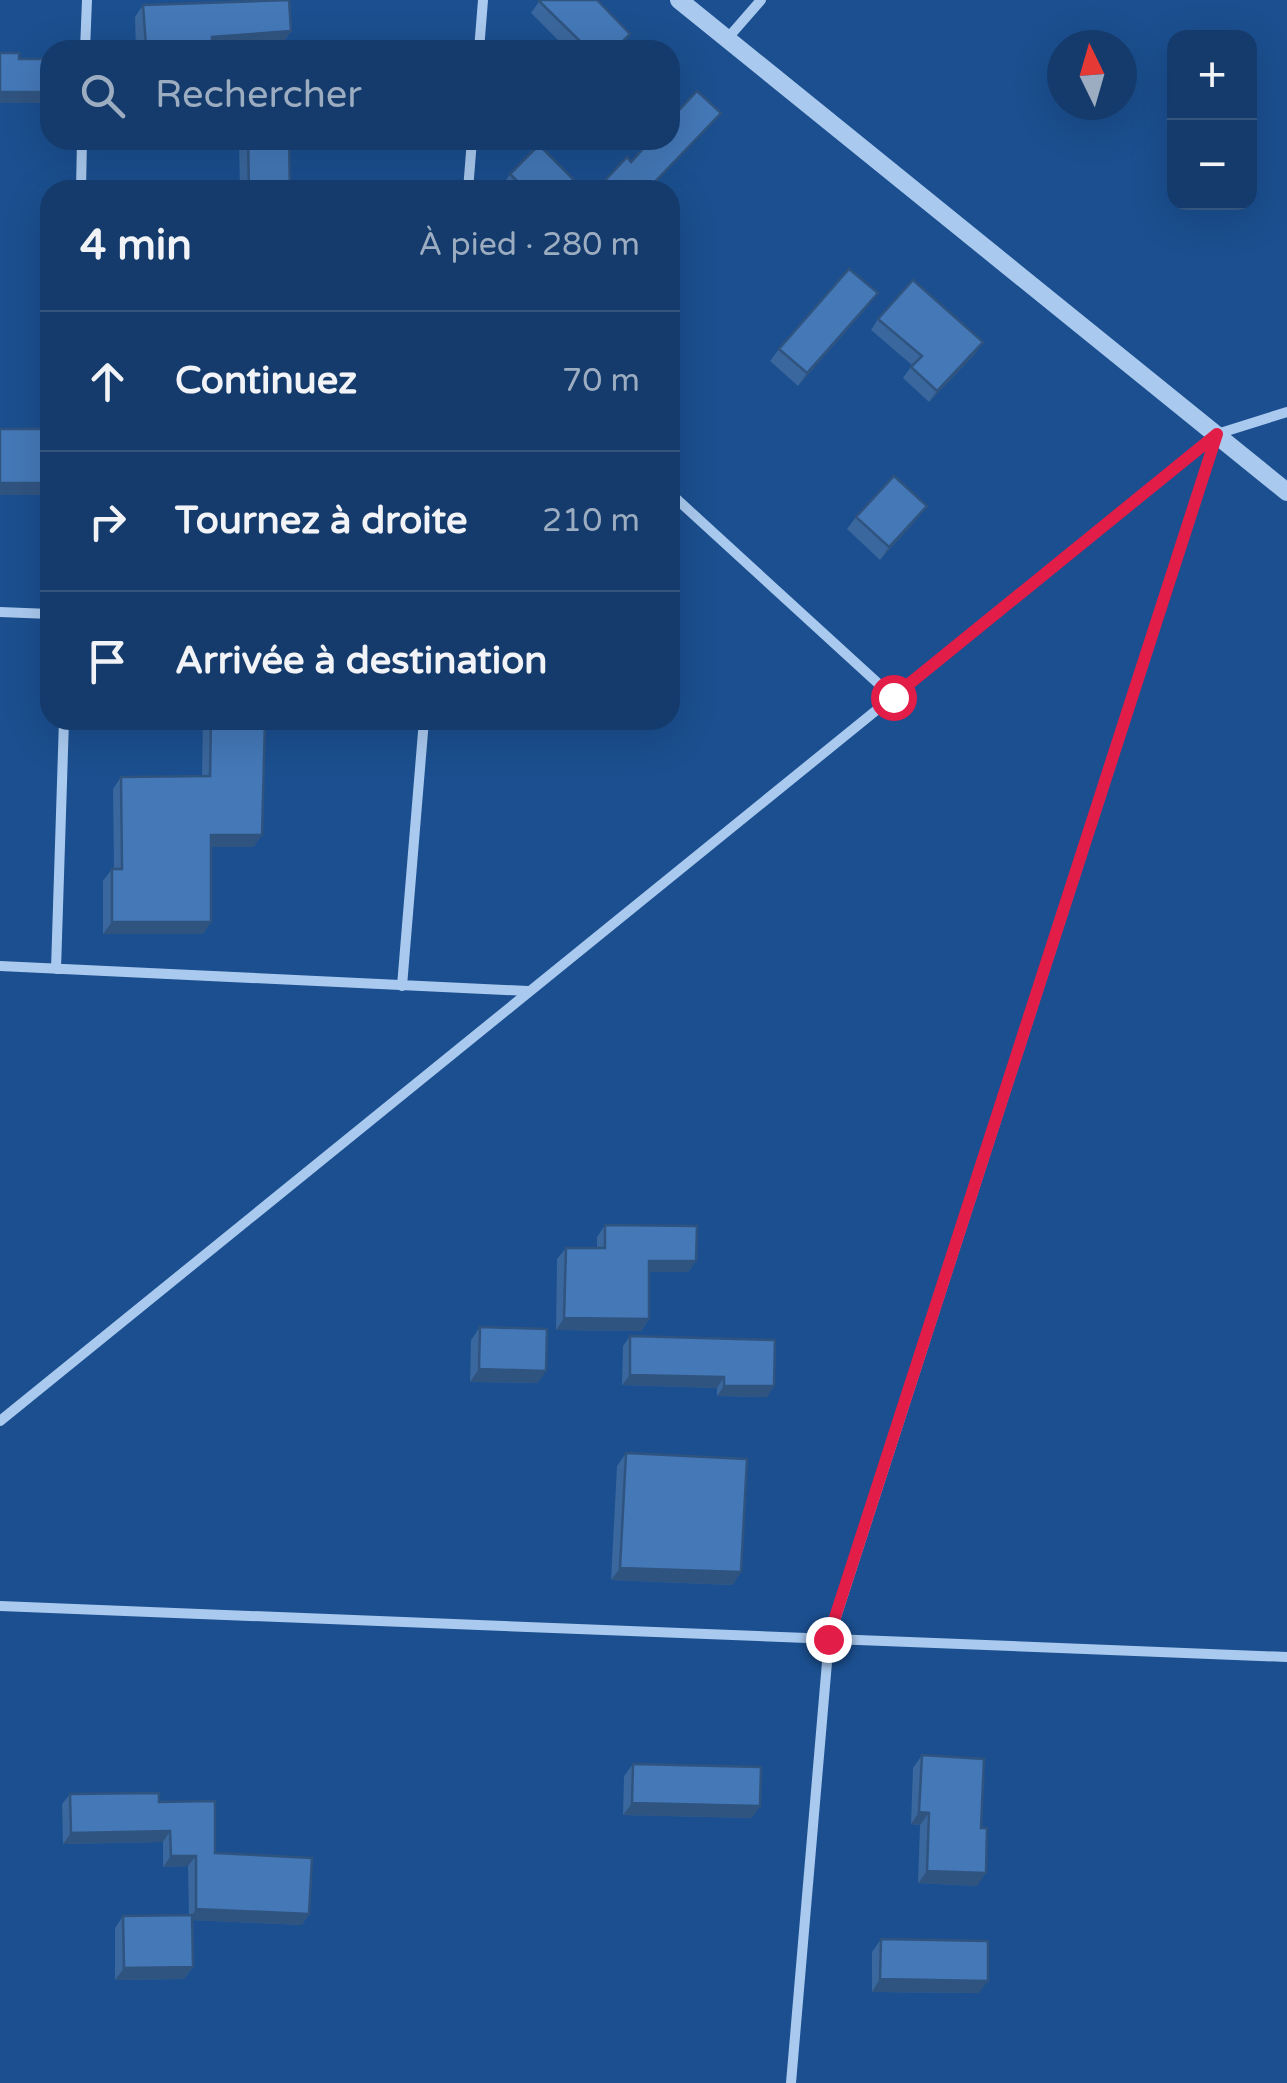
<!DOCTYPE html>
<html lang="fr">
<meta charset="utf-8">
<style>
body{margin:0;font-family:"Varela Round",sans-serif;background:#214673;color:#f1f3f6}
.controls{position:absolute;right:30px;top:30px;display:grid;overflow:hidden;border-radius:20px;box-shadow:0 10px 40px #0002}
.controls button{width:90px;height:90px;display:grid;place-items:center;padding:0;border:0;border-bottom:2px solid #33557e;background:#143b6b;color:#f1f3f6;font:50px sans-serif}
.compass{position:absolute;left:1047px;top:30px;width:90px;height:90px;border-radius:50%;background:#143b6b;box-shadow:0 10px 40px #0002;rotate:355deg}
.stop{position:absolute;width:30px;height:30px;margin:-22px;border:8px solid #e11d48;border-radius:50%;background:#fff}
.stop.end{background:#e11d48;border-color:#fff;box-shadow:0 2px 10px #0008}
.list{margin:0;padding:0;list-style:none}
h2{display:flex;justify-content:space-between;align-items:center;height:130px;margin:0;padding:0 40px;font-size:42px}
h2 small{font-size:32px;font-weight:400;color:#9dadc1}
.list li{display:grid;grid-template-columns:65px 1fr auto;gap:30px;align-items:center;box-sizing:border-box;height:140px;padding:0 40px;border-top:2px solid #33557e}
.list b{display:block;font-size:38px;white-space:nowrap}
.list em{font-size:32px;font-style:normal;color:#9dadc1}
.icon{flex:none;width:55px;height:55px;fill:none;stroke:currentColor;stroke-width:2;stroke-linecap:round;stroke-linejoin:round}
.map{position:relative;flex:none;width:1287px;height:2083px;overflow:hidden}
.search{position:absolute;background:#143b6b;box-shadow:0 10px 40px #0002;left:40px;top:40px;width:640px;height:110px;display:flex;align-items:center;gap:25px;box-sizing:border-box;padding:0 35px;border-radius:30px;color:#9dadc1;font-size:38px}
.panel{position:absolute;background:#143b6b;box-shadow:0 10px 40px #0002;left:40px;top:180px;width:640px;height:550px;border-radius:30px}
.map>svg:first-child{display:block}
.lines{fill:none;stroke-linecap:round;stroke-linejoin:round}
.minor{stroke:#a9c9ee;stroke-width:10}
.tertiary{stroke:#a9c9ee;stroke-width:18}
.wall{fill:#3a679d}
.shaded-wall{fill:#305480}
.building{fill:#4478b7;stroke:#305480;stroke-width:2.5}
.route{stroke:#e11d48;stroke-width:12}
</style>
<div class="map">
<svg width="1287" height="2083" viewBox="0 0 1287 2083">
<rect width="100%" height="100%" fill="#1b4f8f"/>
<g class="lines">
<path class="minor" d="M 727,39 L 761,0
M 85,50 L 87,0
M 479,50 L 483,0
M 81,190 L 82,140
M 468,190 L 472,140
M 670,493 L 893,697
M 0,612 L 50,614
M 0,966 L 528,991
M 56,969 L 64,720
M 402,986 L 424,720
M 0,1421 L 1217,434 L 1287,412
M 0,1606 L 1287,1657
M 791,2083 L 829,1639 L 1217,435"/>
<path class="tertiary" d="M 679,0 L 1287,492"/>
</g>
<path class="wall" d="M 540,0 L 621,46 L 617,50 L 568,50 L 531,13 Z
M 143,5 L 291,31 L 282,44 L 207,50 L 136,50 L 135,17 Z
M 239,140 L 289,140 L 290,190 L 240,190 Z
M 510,174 L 584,190 L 508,190 L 503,185 Z
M 869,305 L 798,386 L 770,361 L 779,349 Z
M 878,319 L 975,354 L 929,402 L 903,378 L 912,365 L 871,330 Z
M 927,506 L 918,518 L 880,560 L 847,529 L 856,517 Z
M 203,720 L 265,720 L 254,847 L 211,847 L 203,934 L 103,934 L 103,881 L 112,869 L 114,869 L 113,789 L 121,777 L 202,776 Z
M 605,1225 L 696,1261 L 688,1272 L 649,1272 L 649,1319 L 641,1331 L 556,1330 L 557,1259 L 566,1248 L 597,1248 L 597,1237 Z
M 480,1327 L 538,1383 L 470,1382 L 471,1340 Z
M 630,1336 L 774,1386 L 767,1397 L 717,1396 L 717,1388 L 622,1385 L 623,1346 Z
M 626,1453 L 733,1585 L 611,1580 L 617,1466 Z
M 922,1755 L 981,1828 L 977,1886 L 918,1883 L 920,1825 L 911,1824 L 913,1768 Z
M 633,1764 L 752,1818 L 623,1815 L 624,1776 Z
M 70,1794 L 159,1802 L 215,1853 L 309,1914 L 302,1925 L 192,1920 L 193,1967 L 184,1979 L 115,1980 L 115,1928 L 123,1916 L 189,1916 L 188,1866 L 163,1867 L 163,1842 L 63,1844 L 62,1804 Z
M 881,1939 L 979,1993 L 872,1992 L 872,1952 Z"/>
<path class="shaded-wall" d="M 291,31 L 282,44 L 207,50 L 143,50 L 146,46 L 212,37 Z
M 0,92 L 50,92 L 50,100 L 48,103 L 0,103 Z
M 721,113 L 716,120 L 647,190 Z
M 878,293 L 869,305 L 798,386 L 807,373 Z
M 983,342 L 975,354 L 929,402 L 937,391 Z
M 0,483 L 50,483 L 50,492 L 48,495 L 0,495 Z
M 927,506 L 918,518 L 880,560 L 889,547 Z
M 211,835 L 262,835 L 254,847 L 203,847 Z
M 112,922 L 211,922 L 203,934 L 103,934 Z
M 649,1261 L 696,1261 L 688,1272 L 641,1272 Z
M 564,1318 L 649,1319 L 641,1331 L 556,1330 Z
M 479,1369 L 546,1371 L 538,1383 L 470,1382 Z
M 630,1375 L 724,1377 L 717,1388 L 622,1385 Z
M 724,1386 L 774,1386 L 767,1397 L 717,1396 Z
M 620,1568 L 741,1572 L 733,1585 L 611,1580 Z
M 632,1803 L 760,1806 L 752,1818 L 623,1815 Z
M 919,1812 L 929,1813 L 920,1825 L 911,1824 Z
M 170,1831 L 163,1842 L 63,1844 L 71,1833 Z
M 171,1856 L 196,1856 L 188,1866 L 163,1867 Z
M 927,1871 L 986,1873 L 977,1886 L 918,1883 Z
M 196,1909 L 309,1914 L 302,1925 L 189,1920 Z
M 193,1967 L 184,1979 L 115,1980 L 124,1968 Z
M 880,1979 L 988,1981 L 979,1993 L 872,1992 Z"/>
<path class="building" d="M 289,0 L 291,31 L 212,37 L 212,42 L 146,46 L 143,5 Z
M 540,0 L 597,0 L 630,34 L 614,50 L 589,50 L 539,1 Z
M 0,53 L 19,53 L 19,59 L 50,59 L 50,92 L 0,92 Z
M 697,91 L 721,113 L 647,190 L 600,190 L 598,188 L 627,157 L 631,162 L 651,140 L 670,140 L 670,120 Z
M 248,140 L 289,140 L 290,190 L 249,190 Z
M 539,145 L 584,190 L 526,190 L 510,174 Z
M 849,269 L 878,293 L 807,373 L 779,349 Z
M 913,280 L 983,342 L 937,391 L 911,367 L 922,356 L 878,319 Z
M 0,429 L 50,429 L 50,483 L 0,483 Z
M 894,476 L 927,506 L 889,547 L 856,517 Z
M 211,720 L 265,720 L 262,835 L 211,835 L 211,922 L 112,922 L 112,869 L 122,869 L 121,777 L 210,776 Z
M 605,1225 L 697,1226 L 696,1261 L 649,1261 L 649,1319 L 564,1318 L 566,1248 L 605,1248 Z
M 480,1327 L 547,1329 L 546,1371 L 479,1369 Z
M 630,1336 L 775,1340 L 774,1386 L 724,1386 L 724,1377 L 630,1375 Z
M 626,1453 L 747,1459 L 741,1572 L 620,1568 Z
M 922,1755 L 984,1759 L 981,1828 L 987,1828 L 986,1873 L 927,1871 L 929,1813 L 919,1812 Z
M 633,1764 L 761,1767 L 760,1806 L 632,1803 Z
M 159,1793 L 159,1802 L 215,1801 L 215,1853 L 312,1858 L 309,1914 L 196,1909 L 196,1856 L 171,1856 L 170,1831 L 71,1833 L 70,1794 Z
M 192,1915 L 193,1967 L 124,1968 L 123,1916 Z
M 881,1939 L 988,1941 L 988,1981 L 880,1979 Z"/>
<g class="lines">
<path class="route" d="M 828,1639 L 1217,434 L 893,697"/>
</g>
</svg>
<div class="controls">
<button>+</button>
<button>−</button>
</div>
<svg class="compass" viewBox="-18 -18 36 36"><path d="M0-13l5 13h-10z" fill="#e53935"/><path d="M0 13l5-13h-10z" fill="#9dadc1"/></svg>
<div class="stop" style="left:893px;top:697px"></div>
<div class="stop end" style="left:828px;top:1639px"></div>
<div class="search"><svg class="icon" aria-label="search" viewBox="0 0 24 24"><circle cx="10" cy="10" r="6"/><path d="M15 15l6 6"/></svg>Rechercher</div>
<section class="panel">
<h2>4 min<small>À pied · 280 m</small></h2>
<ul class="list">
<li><svg class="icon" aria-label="ahead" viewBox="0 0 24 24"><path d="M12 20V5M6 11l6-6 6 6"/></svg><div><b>Continuez</b></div><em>70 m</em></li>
<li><svg class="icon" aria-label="right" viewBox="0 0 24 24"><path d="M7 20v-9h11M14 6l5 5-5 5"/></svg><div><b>Tournez à droite</b></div><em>210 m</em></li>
<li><svg class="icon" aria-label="arrive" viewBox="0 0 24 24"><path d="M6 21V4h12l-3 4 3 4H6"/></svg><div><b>Arrivée à destination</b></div></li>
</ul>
</section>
</div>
